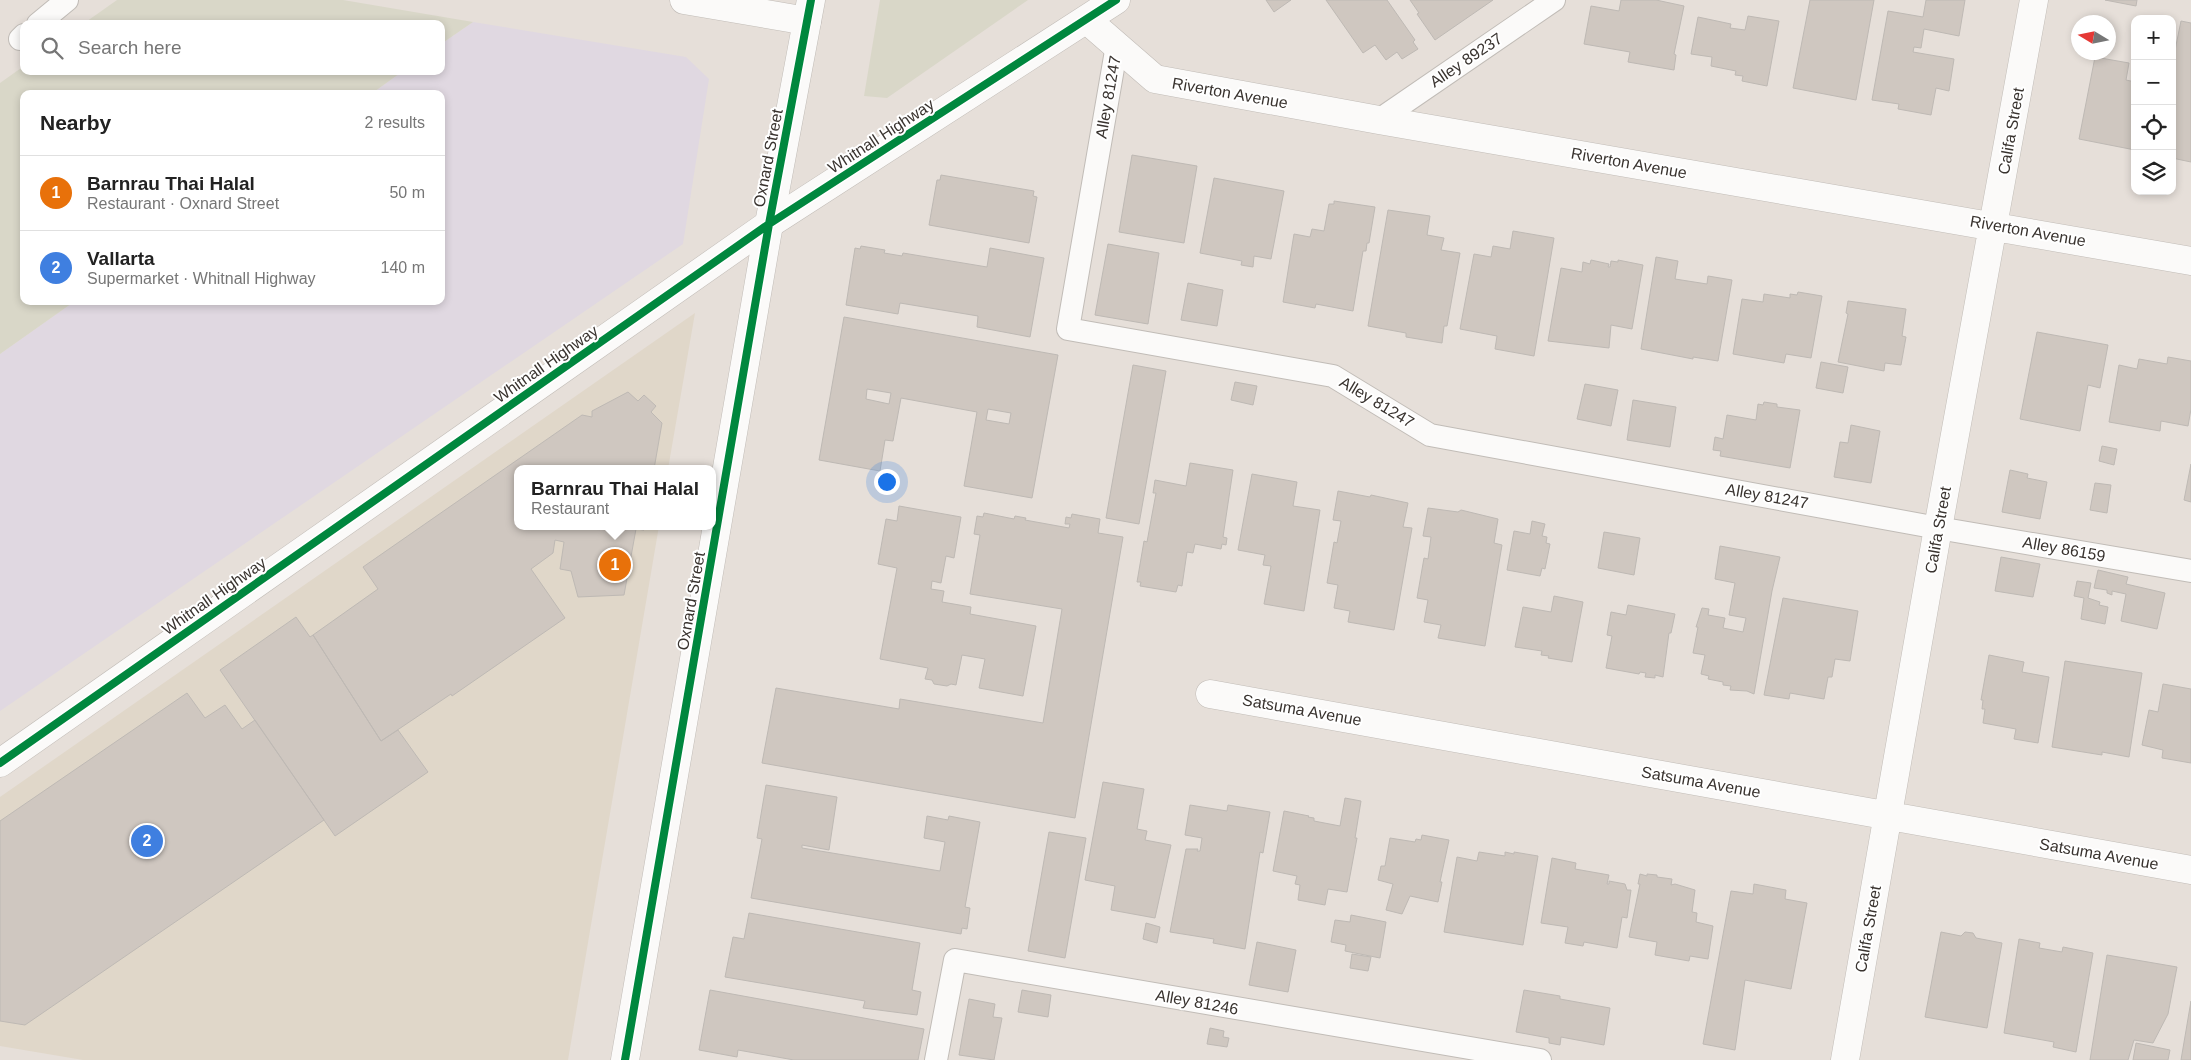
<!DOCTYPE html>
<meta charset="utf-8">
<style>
body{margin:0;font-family:Helvetica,sans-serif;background:#f2f2f2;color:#222}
.controls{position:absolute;right:15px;top:15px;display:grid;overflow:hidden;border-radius:10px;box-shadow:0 2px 8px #0003}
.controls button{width:45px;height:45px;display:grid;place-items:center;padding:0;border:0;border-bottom:1px solid #e0e0e0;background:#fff;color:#222;font:25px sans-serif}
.compass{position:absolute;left:2071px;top:15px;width:45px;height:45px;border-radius:50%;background:#fff;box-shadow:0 2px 8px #0003;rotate:280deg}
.you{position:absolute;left:886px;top:481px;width:18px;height:18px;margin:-12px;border:4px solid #fff;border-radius:50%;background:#1a73e8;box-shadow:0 0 0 8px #1a73e833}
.badge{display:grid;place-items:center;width:32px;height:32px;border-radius:50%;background:#766f6a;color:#fff;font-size:16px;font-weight:700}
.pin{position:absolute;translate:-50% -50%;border:2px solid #fff;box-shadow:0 1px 5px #0006}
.popup{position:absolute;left:514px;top:465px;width:202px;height:65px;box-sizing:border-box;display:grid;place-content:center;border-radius:10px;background:#fff;filter:drop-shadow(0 1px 4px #0005);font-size:16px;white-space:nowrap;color:#767676}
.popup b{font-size:19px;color:#222}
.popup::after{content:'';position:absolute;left:50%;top:100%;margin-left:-10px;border:10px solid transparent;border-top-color:#fff}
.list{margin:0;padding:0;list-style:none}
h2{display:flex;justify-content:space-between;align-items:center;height:65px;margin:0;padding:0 20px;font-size:21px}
h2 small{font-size:16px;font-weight:400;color:#767676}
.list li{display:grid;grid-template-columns:32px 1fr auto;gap:15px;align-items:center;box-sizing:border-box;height:75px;padding:0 20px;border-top:1px solid #e0e0e0}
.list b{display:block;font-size:19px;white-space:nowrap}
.list p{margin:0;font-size:16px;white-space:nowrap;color:#767676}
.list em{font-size:16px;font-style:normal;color:#767676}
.icon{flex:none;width:28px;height:28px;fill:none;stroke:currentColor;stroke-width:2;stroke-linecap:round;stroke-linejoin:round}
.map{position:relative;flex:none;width:2191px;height:1060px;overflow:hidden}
.search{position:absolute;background:#fff;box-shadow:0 2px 8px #0003;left:20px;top:20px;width:425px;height:55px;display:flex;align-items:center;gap:12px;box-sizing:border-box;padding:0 18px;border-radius:10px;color:#767676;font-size:19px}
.panel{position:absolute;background:#fff;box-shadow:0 2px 8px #0003;left:20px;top:90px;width:425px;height:215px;border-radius:10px}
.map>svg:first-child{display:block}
.commercial{fill:#e0d7c9}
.industrial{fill:#e0d8e1}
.green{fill:#d9d7c8}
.building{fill:#cfc7c0;stroke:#beb9b4;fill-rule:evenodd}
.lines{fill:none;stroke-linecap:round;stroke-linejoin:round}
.lane-casing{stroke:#c1bcb7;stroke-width:24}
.street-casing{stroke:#c1bcb7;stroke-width:29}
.secondary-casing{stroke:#c1bcb7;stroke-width:29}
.lane{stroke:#fbfaf9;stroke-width:22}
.street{stroke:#fbfaf9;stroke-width:28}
.secondary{stroke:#fbfaf9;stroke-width:28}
.cycleway-casing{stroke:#fff;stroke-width:11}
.cycleway{stroke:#00873e;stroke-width:8}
.labels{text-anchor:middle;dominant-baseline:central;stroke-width:4;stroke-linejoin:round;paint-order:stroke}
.street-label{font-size:16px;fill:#39332f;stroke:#fff}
</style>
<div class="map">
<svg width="2191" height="1060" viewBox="0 0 2191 1060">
<rect width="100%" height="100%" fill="#e6dfd9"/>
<path class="commercial" d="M 695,313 L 668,469 L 518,469 L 518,526 L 659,526 L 568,1060 L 83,1060 L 0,1046 L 0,797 Z"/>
<path class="industrial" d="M 473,22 L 686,57 L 709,79 L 683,244 L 0,711 L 0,354 L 75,301 L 441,301 L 441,94 L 371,94 L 403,71 L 441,71 L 441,44 Z"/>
<path class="green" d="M 117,0 L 343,0 L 473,22 L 441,44 L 441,24 L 83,24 Z
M 880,0 L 1028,0 L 887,98 L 864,96 Z
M 24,66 L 24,71 L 403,71 L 371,94 L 24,94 L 24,301 L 75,301 L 0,354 L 0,83 Z"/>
<path class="building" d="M 1266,0 L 1291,0 L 1274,12 Z
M 1326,0 L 1387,0 L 1415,40 L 1413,42 L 1418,49 L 1402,59 L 1397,52 L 1386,60 L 1375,45 L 1363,53 Z
M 1410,0 L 1493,0 L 1435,40 L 1417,14 L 1419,13 Z
M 1621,0 L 1656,0 L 1684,6 L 1674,54 L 1676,55 L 1674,70 L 1628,62 L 1630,52 L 1584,44 L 1591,6 L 1619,11 Z
M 1810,0 L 1874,0 L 1856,100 L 1793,88 Z
M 1926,0 L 1965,0 L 1959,36 L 1924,29 L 1921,48 L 1914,47 L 1913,52 L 1954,59 L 1949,91 L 1936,88 L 1931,115 L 1898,109 L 1899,104 L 1872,100 L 1888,11 L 1923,17 Z
M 2105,0 L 2137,0 L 2136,6 Z
M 1748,16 L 1779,21 L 1767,86 L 1742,81 L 1743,76 L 1735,75 L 1736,71 L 1711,66 L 1712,57 L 1691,54 L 1698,17 L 1731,24 L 1730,28 L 1745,30 Z
M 2181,21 L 2191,23 L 2191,162 L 2172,158 L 2172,65 Z
M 2095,57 L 2129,63 L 2126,80 L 2135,82 L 2135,150 L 2079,139 Z
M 1132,155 L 1197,166 L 1184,243 L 1119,232 Z
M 941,175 L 1034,191 L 1033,196 L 1037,197 L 1029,243 L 929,225 L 937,180 L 940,180 Z
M 1214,178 L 1284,191 L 1271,259 L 1254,256 L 1253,267 L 1241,265 L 1242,261 L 1200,253 Z
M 1334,201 L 1375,207 L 1369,243 L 1367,243 L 1366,251 L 1363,251 L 1353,311 L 1316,304 L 1315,308 L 1283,302 L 1294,234 L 1310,237 L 1312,229 L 1324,231 L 1329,204 L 1334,204 Z
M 1388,210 L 1430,216 L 1427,235 L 1444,238 L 1441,250 L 1460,253 L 1447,326 L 1444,326 L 1442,343 L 1406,337 L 1406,333 L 1368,326 Z
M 1513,231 L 1554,238 L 1534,356 L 1495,349 L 1497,336 L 1460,329 L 1474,254 L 1491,257 L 1493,246 L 1510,249 Z
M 1108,244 L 1159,253 L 1148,324 L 1095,315 Z
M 861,246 L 885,250 L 884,253 L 902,256 L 903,253 L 987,267 L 990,248 L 1044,258 L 1030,337 L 977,327 L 978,316 L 900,303 L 898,314 L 846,305 L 855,248 L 860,249 Z
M 1656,257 L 1678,261 L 1675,279 L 1707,284 L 1708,276 L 1732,280 L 1718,361 L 1693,357 L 1693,359 L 1641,349 Z
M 1591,260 L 1609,264 L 1608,267 L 1610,267 L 1611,261 L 1618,262 L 1618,260 L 1643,265 L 1632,329 L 1611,325 L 1609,348 L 1548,341 L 1561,268 L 1582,272 L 1583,262 L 1590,264 Z
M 1188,283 L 1223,290 L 1217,326 L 1181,320 Z
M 1798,292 L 1822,296 L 1811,358 L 1786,354 L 1784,363 L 1733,354 L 1742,299 L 1763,302 L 1764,294 L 1790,298 L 1790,294 L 1797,295 Z
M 1848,301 L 1906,309 L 1902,336 L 1906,337 L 1901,365 L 1885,363 L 1884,371 L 1838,362 L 1848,314 L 1846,313 Z
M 844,317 L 1058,355 L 1032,498 L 964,486 L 977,412 L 901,398 L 893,441 L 885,440 L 880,471 L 819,460 ZM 867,389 L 891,393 L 889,404 L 866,399 ZM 988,409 L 1011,413 L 1009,424 L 986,420 Z
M 2037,332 L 2108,345 L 2100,388 L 2088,385 L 2080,431 L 2020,419 Z
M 2168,357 L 2191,361 L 2191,409 L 2188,426 L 2161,421 L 2160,431 L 2109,422 L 2119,365 L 2137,369 L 2139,359 L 2167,364 Z
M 1821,362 L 1848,367 L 1843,393 L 1816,388 Z
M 1133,365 L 1166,371 L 1139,524 L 1106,518 Z
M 1235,382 L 1257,386 L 1253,405 L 1231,400 Z
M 1585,384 L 1618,390 L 1611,426 L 1577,419 Z
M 628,392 L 638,401 L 644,395 L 656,406 L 651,412 L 662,423 L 654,469 L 518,469 L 518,526 L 645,526 L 644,530 L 636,529 L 624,595 L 578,597 L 571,571 L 560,569 L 564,542 L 555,540 L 553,553 L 531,569 L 565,618 L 452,696 L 451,694 L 381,741 L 313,635 L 378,589 L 363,567 L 582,415 L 592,417 L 592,411 Z
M 1633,400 L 1676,407 L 1670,447 L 1627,440 Z
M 1764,402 L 1777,404 L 1777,407 L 1800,410 L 1790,468 L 1720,456 L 1721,451 L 1713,450 L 1715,437 L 1723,439 L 1727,415 L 1756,420 L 1758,404 L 1763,405 Z
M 1851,425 L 1880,431 L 1871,483 L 1834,477 L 1840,442 L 1848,443 Z
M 2102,446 L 2117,449 L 2114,465 L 2099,461 Z
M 1190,463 L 1233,470 L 1223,537 L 1227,538 L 1226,545 L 1222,544 L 1221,549 L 1195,544 L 1193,553 L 1187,552 L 1182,586 L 1178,585 L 1176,592 L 1140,586 L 1141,582 L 1137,582 L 1144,541 L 1147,542 L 1156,493 L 1153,493 L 1155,480 L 1186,486 Z
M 2191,464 L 2191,502 L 2184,500 Z
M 2010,470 L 2028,474 L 2027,478 L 2047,482 L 2040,519 L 2002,512 Z
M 1252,474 L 1297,482 L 1293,506 L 1320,510 L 1304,611 L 1264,604 L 1271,566 L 1263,565 L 1265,555 L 1238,550 Z
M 2095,483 L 2111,485 L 2107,513 L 2090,510 Z
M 1338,491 L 1370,497 L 1371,495 L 1408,503 L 1403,527 L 1412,528 L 1394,630 L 1348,622 L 1350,611 L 1334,608 L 1338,585 L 1327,583 L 1334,542 L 1337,543 L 1341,521 L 1333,520 Z
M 899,506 L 961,517 L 954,558 L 946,556 L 941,583 L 932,581 L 931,589 L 944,591 L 942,602 L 971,607 L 970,614 L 1036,626 L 1023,696 L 979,688 L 985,659 L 962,655 L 956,685 L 951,684 L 947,686 L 934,684 L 932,680 L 925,679 L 928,668 L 880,659 L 897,568 L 878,564 L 886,519 L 897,521 Z
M 1428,508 L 1458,512 L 1461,510 L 1498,519 L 1494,543 L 1502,545 L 1485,646 L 1438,638 L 1441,625 L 1424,622 L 1428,600 L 1417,598 L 1424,558 L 1428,559 L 1431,537 L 1423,536 Z
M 984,513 L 1014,519 L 1015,516 L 1026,518 L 1025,520 L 1069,528 L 1070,524 L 1065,524 L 1066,517 L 1071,518 L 1072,514 L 1100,519 L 1098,533 L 1123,537 L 1075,818 L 762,763 L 776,688 L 899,709 L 900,699 L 1043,723 L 1062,609 L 970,594 L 980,535 L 974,534 L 977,516 L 983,517 Z
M 1532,521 L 1545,524 L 1542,536 L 1547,537 L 1546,543 L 1550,544 L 1545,569 L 1542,568 L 1540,576 L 1507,570 L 1514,531 L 1530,534 Z
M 1604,532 L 1640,538 L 1634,575 L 1598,568 Z
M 1720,546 L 1780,557 L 1772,591 L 1754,694 L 1747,691 L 1730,690 L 1731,686 L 1723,685 L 1723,682 L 1708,679 L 1709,676 L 1701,674 L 1705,655 L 1693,653 L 1698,627 L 1696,627 L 1702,608 L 1709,609 L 1708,615 L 1725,618 L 1723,628 L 1743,632 L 1746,618 L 1729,615 L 1735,583 L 1715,579 Z
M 2001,557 L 2040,564 L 2033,597 L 1995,591 Z
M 2098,570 L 2128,577 L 2126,584 L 2165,593 L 2157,629 L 2121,621 L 2126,594 L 2112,591 L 2112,595 L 2107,593 L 2107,590 L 2094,588 Z
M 2077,581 L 2091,583 L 2088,598 L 2100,602 L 2099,605 L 2108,607 L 2105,624 L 2081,619 L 2084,598 L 2074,596 Z
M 1554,596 L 1583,602 L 1572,662 L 1548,658 L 1549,656 L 1541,655 L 1542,651 L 1515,647 L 1523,607 L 1551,612 Z
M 1783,598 L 1858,611 L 1850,661 L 1835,659 L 1832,677 L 1828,677 L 1824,699 L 1790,693 L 1789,699 L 1764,695 Z
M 1628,605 L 1675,614 L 1671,633 L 1669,633 L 1663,677 L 1655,675 L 1655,678 L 1645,677 L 1646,673 L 1640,672 L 1639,674 L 1606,668 L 1612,636 L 1607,635 L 1611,612 L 1626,615 Z
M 296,617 L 310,637 L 313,635 L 381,741 L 398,730 L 428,772 L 335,836 L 220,670 Z
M 1989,655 L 2024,662 L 2022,672 L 2049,677 L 2038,743 L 2014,739 L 2016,729 L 1983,723 L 1985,709 L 1982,709 L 1983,700 L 1981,700 Z
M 2065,661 L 2142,673 L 2129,757 L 2102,752 L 2102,755 L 2052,747 Z
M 2163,684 L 2191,689 L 2191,763 L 2162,758 L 2163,750 L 2142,745 L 2149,710 L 2158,712 Z
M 187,693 L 205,718 L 225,705 L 242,729 L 255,720 L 324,820 L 25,1025 L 0,1021 L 0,821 Z
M 1103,782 L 1144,789 L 1137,829 L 1147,831 L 1145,840 L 1171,845 L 1155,918 L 1111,910 L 1115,886 L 1085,880 Z
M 766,785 L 837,797 L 829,850 L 802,845 L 802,848 L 940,871 L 945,842 L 924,838 L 927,816 L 948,820 L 949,816 L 980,822 L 965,907 L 970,908 L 967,929 L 962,928 L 961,934 L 751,898 L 762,839 L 757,838 Z
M 1345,798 L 1361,801 L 1355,838 L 1357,838 L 1347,892 L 1328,889 L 1325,905 L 1298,900 L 1300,885 L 1295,884 L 1297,876 L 1273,871 L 1284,811 L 1309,816 L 1308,817 L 1314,818 L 1314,821 L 1340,826 Z
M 1190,805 L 1227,811 L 1228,805 L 1270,812 L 1263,853 L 1260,852 L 1245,949 L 1213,943 L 1214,939 L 1170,932 L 1186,849 L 1198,849 L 1197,851 L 1200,851 L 1202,838 L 1185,835 Z
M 1049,832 L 1086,838 L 1065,958 L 1028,951 Z
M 1422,835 L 1449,840 L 1440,882 L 1442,882 L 1438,902 L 1410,896 L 1402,914 L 1386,910 L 1393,884 L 1378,880 L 1381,866 L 1385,866 L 1390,838 L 1415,842 L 1416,839 L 1421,840 Z
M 1479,852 L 1505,856 L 1505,852 L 1514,854 L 1514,852 L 1538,856 L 1523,945 L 1444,932 L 1457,857 L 1477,861 Z
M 1552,858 L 1576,863 L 1575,869 L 1609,875 L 1607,884 L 1609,884 L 1609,881 L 1625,884 L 1627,890 L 1631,890 L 1627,918 L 1622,917 L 1617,948 L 1584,942 L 1583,946 L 1565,943 L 1568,927 L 1541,923 Z
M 1640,874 L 1647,876 L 1647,874 L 1657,875 L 1657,877 L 1672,879 L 1671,885 L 1675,884 L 1695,890 L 1692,912 L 1697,913 L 1696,922 L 1713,926 L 1708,959 L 1690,956 L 1689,961 L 1655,955 L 1657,942 L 1629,937 L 1640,884 L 1638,884 Z
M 1754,884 L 1786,890 L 1785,899 L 1807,903 L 1791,989 L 1745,980 L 1735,1050 L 1703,1044 L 1731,891 L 1753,894 Z
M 749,913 L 920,943 L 912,990 L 921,992 L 917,1015 L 863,1008 L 865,1001 L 725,977 L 733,937 L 744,939 Z
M 1351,915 L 1386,922 L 1380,958 L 1345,951 L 1346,945 L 1331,942 L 1335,920 L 1350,922 Z
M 1146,923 L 1160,927 L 1157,943 L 1143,939 Z
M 1941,932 L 1961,936 L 1965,932 L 1973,933 L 1976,938 L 2002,943 L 1987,1028 L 1925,1017 Z
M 2019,939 L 2040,943 L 2039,948 L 2062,952 L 2063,947 L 2093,953 L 2076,1052 L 2053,1047 L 2054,1042 L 2004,1033 Z
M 1257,942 L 1296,950 L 1288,992 L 1249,985 Z
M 1352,954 L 1371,957 L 1368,971 L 1350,968 Z
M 2107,955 L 2177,967 L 2168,1014 L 2153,1043 L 2134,1040 L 2128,1060 L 2090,1060 Z
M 710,990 L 924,1029 L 918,1060 L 794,1060 L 738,1050 L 737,1057 L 699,1050 Z
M 1022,990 L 1051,995 L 1048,1017 L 1018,1012 Z
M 1524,990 L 1560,996 L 1560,999 L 1610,1008 L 1604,1045 L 1561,1037 L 1560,1045 L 1549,1043 L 1549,1038 L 1516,1032 Z
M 969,999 L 995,1004 L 993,1017 L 1002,1018 L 994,1060 L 959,1055 Z
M 2191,1001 L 2191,1060 L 2181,1060 Z
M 1210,1028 L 1224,1031 L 1223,1037 L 1229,1038 L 1227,1047 L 1207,1044 Z
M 2136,1043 L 2170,1050 L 2168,1060 L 2133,1060 Z"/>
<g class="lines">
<g class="lane-casing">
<path id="lane" d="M 38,24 L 67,0
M 20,39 L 24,35
M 1117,45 L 1068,329 L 1333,376 L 1430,435 L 1938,528 L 2191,571
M 1379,120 L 1554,0
M 936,1060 L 955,960 L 1540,1060"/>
</g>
<g class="street-casing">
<path id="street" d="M 684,0 L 807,21
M 1087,20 L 1155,79 L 1379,120 L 2191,261
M 1210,694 L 2191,870
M 0,763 L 769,224 L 1116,0
M 1845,1060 L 1938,528 L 2034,0"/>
</g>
<g class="secondary-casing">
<path id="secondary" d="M 625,1060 L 769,224 L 811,0"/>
</g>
<use href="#lane" class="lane"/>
<use href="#street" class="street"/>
<use href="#secondary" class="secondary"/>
<g class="cycleway-casing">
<path id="cycleway" d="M 0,763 L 769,224 L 1116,0
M 625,1060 L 769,224 L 811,0"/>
</g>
<use href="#cycleway" class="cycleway"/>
</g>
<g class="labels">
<g class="street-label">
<text transform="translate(1466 60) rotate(-34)">Alley 89237</text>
<text transform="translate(1230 93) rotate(10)">Riverton Avenue</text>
<text transform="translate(1108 97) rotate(-80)">Alley 81247</text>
<text transform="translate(2011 131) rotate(-80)">Califa Street</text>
<text transform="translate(881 136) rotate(-33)">Whitnall Highway</text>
<text transform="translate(768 158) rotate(-79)">Oxnard Street</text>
<text transform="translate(1629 163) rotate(10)">Riverton Avenue</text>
<text transform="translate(2028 231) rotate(10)">Riverton Avenue</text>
<text transform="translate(546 364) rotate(-35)">Whitnall Highway</text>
<text transform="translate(1377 402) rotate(31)">Alley 81247</text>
<text transform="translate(1767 496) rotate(10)">Alley 81247</text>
<text transform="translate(1938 530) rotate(-80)">Califa Street</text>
<text transform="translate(2064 549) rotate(10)">Alley 86159</text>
<text transform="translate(214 596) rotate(-35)">Whitnall Highway</text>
<text transform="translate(691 601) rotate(-80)">Oxnard Street</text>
<text transform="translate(1302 710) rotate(10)">Satsuma Avenue</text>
<text transform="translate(1701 782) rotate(10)">Satsuma Avenue</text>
<text transform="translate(2099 854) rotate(10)">Satsuma Avenue</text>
<text transform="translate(1868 929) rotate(-80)">Califa Street</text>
<text transform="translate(1197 1002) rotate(10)">Alley 81246</text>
</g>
</g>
</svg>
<div class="controls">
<button>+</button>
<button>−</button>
<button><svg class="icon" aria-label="locate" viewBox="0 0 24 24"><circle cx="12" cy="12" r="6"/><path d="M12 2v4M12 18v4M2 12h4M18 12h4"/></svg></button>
<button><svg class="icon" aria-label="layers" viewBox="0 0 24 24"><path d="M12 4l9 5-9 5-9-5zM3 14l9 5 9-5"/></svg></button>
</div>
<svg class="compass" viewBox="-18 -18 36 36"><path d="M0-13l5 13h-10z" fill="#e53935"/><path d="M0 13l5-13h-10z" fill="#767676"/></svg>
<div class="you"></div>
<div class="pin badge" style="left:615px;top:565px;background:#e8710a">1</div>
<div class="popup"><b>Barnrau Thai Halal</b>Restaurant</div>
<div class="pin badge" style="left:147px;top:841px;background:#3f7fe0">2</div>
<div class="search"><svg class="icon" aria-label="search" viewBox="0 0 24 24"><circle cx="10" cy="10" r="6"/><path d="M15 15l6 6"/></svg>Search here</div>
<section class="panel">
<h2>Nearby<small>2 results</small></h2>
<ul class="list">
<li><span class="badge" style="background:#e8710a">1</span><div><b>Barnrau Thai Halal</b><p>Restaurant · Oxnard Street</p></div><em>50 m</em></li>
<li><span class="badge" style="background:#3f7fe0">2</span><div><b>Vallarta</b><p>Supermarket · Whitnall Highway</p></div><em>140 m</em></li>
</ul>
</section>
</div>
